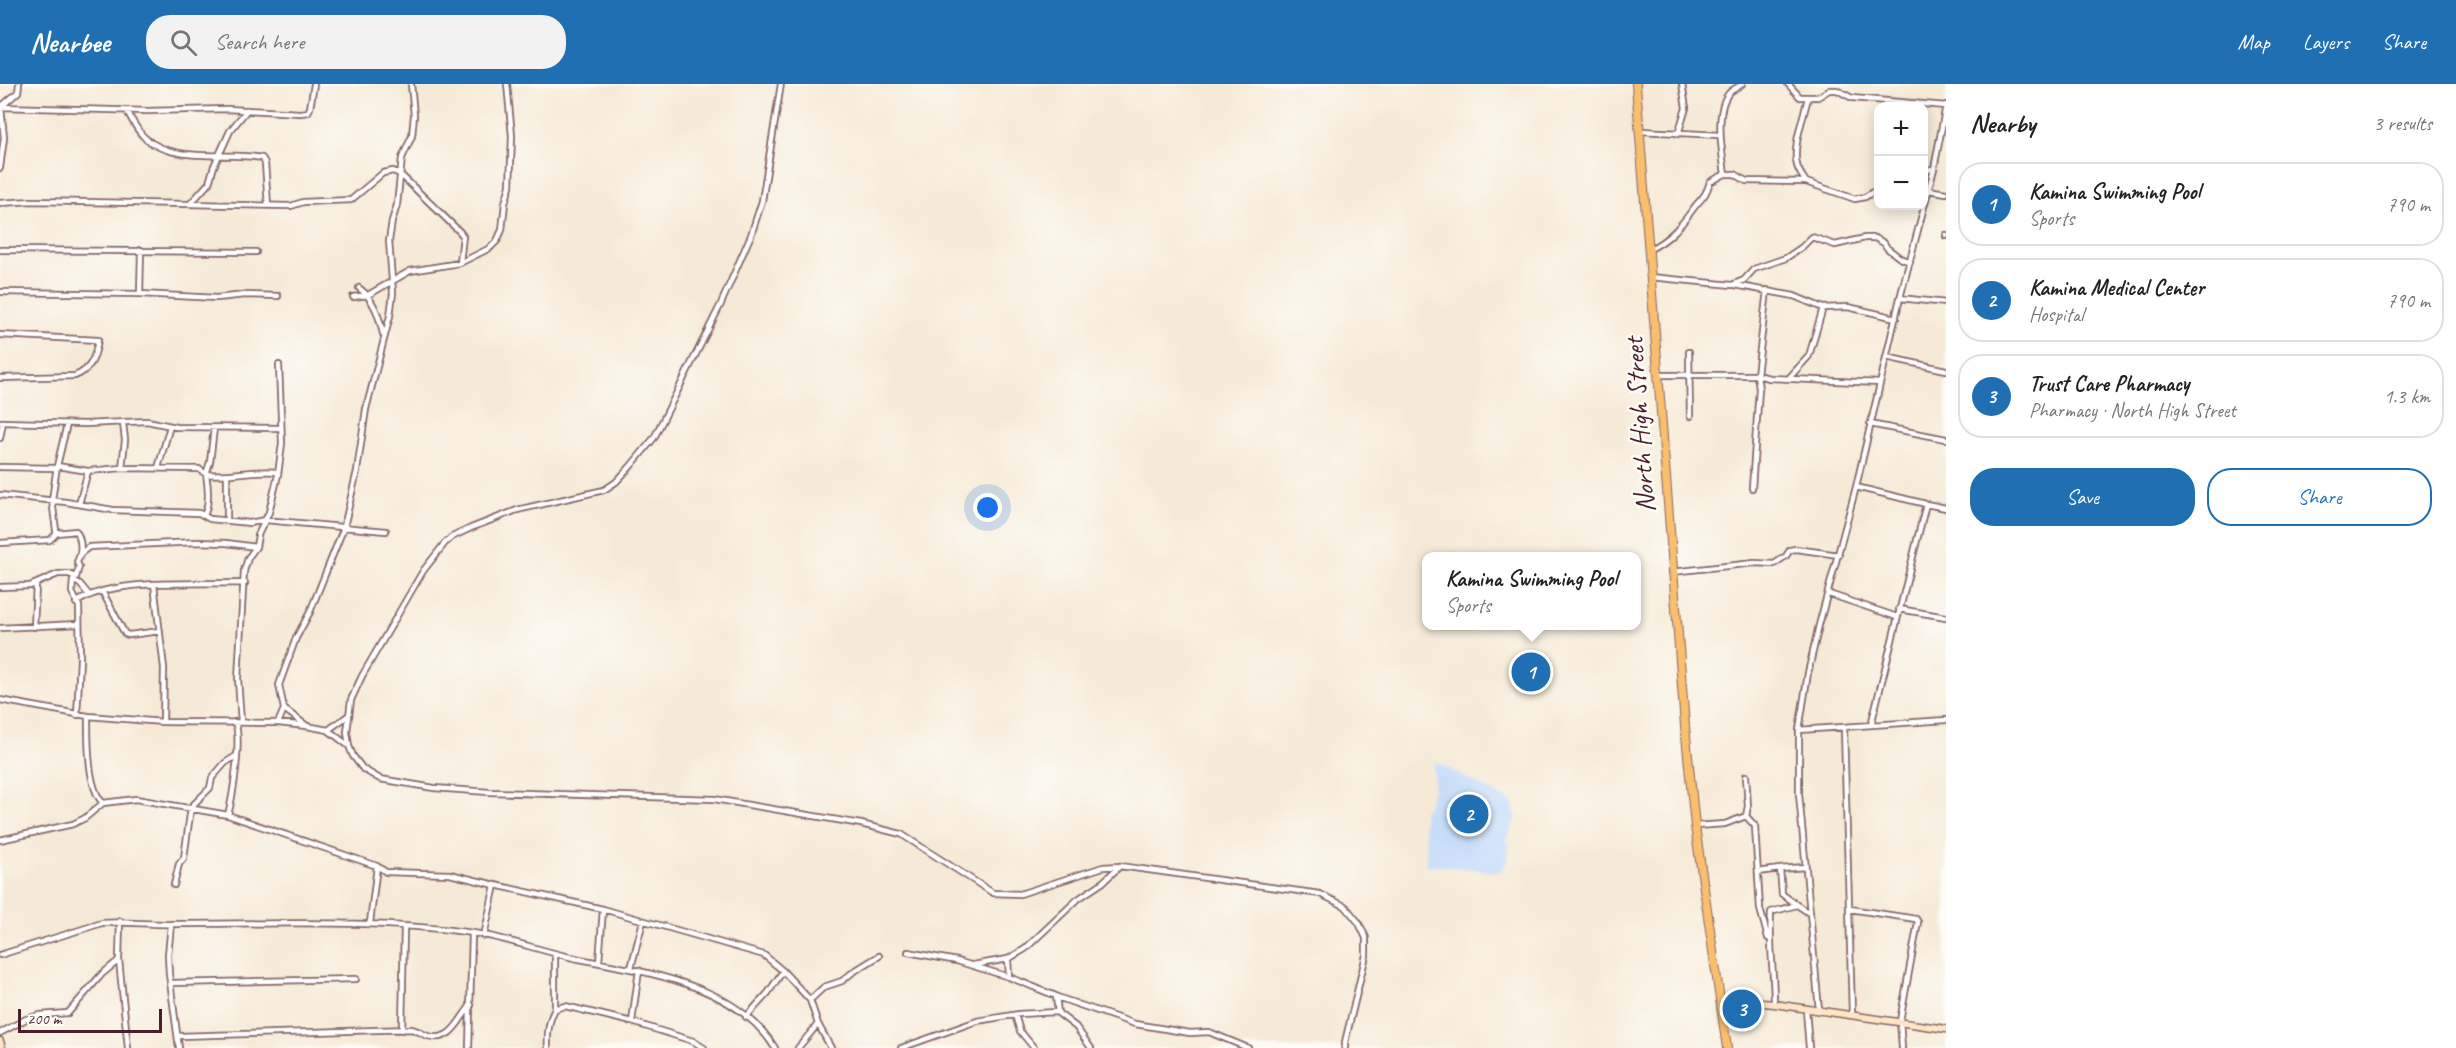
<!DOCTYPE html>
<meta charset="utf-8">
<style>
body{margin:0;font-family:Caveat,sans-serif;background:#f2f2f2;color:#222}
.controls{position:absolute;right:18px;top:18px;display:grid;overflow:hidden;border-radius:12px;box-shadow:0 3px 15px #0003}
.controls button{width:54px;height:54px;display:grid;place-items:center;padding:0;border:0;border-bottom:2px solid #e0e0e0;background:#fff;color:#222;font:30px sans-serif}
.scale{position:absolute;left:18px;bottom:15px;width:144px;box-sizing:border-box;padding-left:6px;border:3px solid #4a1f2b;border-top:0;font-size:16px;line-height:21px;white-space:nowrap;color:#4a1f2b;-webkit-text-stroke:4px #fdfcf7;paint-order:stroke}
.you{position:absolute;left:988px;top:424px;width:21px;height:21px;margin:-15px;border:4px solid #fff;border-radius:50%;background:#1a73e8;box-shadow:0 0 0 9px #1a73e833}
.badge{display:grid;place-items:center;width:39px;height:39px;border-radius:50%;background:#1f6fb2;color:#fff;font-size:20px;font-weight:700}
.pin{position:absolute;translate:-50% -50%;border:3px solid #fff;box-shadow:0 2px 6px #0006}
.popup{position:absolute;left:1422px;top:468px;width:219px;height:78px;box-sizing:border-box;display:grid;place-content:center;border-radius:12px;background:#fff;filter:drop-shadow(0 2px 4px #0005);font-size:20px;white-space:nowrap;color:#767676}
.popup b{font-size:22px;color:#222}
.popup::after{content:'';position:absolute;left:50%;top:100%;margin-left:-12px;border:12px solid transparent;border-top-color:#fff}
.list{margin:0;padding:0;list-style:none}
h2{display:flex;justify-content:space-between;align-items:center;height:78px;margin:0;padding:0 24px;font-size:26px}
h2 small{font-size:20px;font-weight:400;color:#767676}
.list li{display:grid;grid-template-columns:39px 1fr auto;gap:18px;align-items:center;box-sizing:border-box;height:84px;margin:0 12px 12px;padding:0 12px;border:2px solid #e0e0e0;border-radius:24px}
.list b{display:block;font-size:22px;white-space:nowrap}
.list p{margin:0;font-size:20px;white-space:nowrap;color:#767676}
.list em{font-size:20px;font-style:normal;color:#767676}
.actions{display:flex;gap:12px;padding:18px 24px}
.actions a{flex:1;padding:14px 0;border:2px solid #1f6fb2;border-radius:24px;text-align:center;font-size:21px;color:#1f6fb2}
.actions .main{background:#1f6fb2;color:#fff}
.icon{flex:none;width:33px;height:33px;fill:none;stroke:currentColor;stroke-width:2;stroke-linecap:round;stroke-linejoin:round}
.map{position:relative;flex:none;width:1946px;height:964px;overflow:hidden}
header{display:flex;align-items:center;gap:36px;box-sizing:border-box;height:84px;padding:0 30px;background:#1f6fb2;color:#fff}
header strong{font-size:28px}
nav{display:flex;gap:33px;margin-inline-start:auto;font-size:21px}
.search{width:420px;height:54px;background:#f2f2f2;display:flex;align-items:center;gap:15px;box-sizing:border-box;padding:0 21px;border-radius:24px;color:#767676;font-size:22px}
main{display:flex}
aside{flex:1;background:#fff}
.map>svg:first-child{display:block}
.built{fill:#c8ddf9}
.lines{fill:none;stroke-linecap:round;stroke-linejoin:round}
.minor-casing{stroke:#866667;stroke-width:8}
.secondary-casing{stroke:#866667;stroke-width:9}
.trunk-casing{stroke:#866667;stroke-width:10}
.minor{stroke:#fff;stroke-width:4.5}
.secondary{stroke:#fde5c5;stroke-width:6}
.trunk{stroke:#f9bf6d;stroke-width:8}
.labels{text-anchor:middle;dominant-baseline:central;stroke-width:5;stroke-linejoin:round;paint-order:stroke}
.street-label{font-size:28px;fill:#4a1f2b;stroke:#fdfcf7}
</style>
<header>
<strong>Nearbee</strong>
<div class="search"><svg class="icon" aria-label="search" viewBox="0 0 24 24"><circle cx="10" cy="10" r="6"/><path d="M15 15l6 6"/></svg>Search here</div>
<nav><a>Map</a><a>Layers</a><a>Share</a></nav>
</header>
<main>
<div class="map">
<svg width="1946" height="964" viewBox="0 0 1946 964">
<rect width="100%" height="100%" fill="#fdfcf7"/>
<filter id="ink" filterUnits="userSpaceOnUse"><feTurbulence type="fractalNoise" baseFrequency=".0167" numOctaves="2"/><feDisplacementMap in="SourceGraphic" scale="12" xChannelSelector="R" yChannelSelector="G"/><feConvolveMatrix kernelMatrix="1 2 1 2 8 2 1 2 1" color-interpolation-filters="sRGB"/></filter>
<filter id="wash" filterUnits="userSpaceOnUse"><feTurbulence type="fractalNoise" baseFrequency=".008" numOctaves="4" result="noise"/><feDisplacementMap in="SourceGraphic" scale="24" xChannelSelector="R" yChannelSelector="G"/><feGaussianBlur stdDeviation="1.35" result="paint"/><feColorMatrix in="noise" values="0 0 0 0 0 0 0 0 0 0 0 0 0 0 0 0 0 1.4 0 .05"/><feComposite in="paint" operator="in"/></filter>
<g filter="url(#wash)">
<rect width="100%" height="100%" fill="#f6ead6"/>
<path class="built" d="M 1434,677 L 1512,718 L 1516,733 L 1506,757 L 1509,760 L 1508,776 L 1500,788 L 1427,781 L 1423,726 L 1428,721 L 1434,702 Z"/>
</g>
<g filter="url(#ink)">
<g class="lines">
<g class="minor-casing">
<path id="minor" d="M 781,0 L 762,117 L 751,151 L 720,222 L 654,354 L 630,383 L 616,398 L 604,406 L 517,426 L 471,444 L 452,453 L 445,459 L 423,487 L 362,592 L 351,616 L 347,648 L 349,662 L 353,672 L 363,685 L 380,695 L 434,704 L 489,708 L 714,715 L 861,740 L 901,750 L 993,809 L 1020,810 L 1103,783 L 1120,782 L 1320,810 L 1345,822 L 1359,839 L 1366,854 L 1366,871 L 1345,958 L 1345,964
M 1788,0 L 1800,13 L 1818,13 L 1829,6 L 1837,6 L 1852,14 L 1946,22
M 2,22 L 18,8 L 19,0
M 1,23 L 148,27 L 227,25 L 300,29 L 308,28 L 310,24 L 314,0
M 127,27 C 132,36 137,47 145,54 C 175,80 225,67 262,74 L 265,79 L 268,121
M 1640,47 L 1720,51
M 1678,50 L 1686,24 L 1682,0
M 0,84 L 4,54 L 1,23
M 1924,86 L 1934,85
M 1725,90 C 1722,69 1714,24 1730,8 C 1733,5 1739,3 1742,0
M 1806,98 C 1803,93 1798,87 1797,81 C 1792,62 1804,33 1808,13
M 1928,106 L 1946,109
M 0,119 L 32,117 L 291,122 L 303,118 L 351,116 L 383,89 L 393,87 L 400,90 L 460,148 L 463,152 L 460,179
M 190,120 L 209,99 L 214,82 L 230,47 L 247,26
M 1946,151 L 1946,152
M 0,166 L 256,168
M 1648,166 C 1669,156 1680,143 1693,125 C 1702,113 1705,114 1710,98 L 1725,90 L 1735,90 L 1746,97 L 1806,98 L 1855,115 L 1865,113 L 1878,105
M 1650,193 L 1732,201 L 1744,196 L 1754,185 L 1786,174 L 1802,163 L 1812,153 L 1835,161 L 1865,154 L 1875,154 L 1884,159 L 1887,164 L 1900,174 L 1910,178
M 1735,201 L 1794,212 L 1823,224 L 1848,223 L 1896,234
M 359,204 C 374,215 379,232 383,250
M 0,208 L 140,210 L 217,214 L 245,211 L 278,212
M 140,210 L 141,166
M 353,213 L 368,211 L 410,187 L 460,179 L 490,164 L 497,157 L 502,146 L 505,119 L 510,102 L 512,52 L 507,0
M 1900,214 L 1946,219
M 0,251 L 98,256 C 95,273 92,285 75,292 L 0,294
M 1689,268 L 1690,332
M 1886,273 L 1946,286
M 1658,291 L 1757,291 L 1769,294 L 1880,299
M 1789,294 L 1809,272 L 1823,224
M 0,338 L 85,340 L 147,337 L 176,343 L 281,344
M 1870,340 L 1946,355
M 214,344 L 210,378 L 206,390 C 230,393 253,385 278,388
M 0,354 L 3,338
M 57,382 L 67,340
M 0,383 L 56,384
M 122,384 L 125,356 L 123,339
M 158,384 L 170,342
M 1856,403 L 1926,420 L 1871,641
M 1752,404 L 1759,305 L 1757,291 L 1767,206
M 0,411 L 66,418 L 113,426 L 199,429 L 210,435 L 250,439 L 265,436 L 386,447
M 79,420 L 88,387
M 1926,420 L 1946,424
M 227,435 L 227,391
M 0,459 L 50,456 L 57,449
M 81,469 L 89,463 L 197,458 L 226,459 L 256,463
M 1672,488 L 1754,479 L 1774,480 L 1786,472 L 1790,466 L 1796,465 L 1839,471
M 76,493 L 79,483 L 77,478 C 82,469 82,456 76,447 L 57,449 L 56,446 L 52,416 L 57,382 L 88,387 L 122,384 L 199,385 L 206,390 C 208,402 210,420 204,431
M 73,496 L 72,508 L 79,522 L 80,575 L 77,631
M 154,500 L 164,584 L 163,638
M 0,503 L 30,502 L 58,490 L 69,490 L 76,493 L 73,496 L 80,500 L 89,511
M 102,507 L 125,550 L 129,551 L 160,547
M 1829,510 L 1897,533
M 76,519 C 110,493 201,501 245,499
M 1899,525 L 1946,533
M 34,543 L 36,501
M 0,544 L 78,540
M 0,616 L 88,632 L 163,638 L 278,639 L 307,642 L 328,646 L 349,662
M 88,632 C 88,654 87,704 103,719
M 241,638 L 238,595 L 244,487 L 248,474 L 256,463 L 258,451 L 269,428 L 278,391 L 282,359 L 279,281
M 278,639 L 284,625
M 307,642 L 284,625 L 279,601 L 296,554 L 310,528 L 344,443 L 357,387 L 366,325 L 390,232 L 393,209 L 389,157 L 392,137 L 397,121 L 402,74 L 412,52 L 414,31 L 411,0
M 1844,644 L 1852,930
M 328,646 L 349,631
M 1799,646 L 1946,636
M 228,731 C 233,712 242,655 235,638
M 1746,732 L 1755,742 L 1760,825 L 1768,854
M 1695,742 L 1725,740 L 1746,732 L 1748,722 L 1746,692
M 0,756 L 73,740 L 85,734 L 103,719 L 136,715 L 228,731 L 377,782 L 370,839
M 377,782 L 386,788 L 450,790 L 495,801
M 1780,785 L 1805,783
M 1758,788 L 1780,785 L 1782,810 L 1797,821
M 174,801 L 179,780 L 184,774 L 191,723 L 210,704 L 212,694 L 225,679 L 236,672
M 1850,825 L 1916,835 L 1918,838 L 1900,937 L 1902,964
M 120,837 L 119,876 L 128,964
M 171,841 L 168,871 L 169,890 L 179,964
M 484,852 L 495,801 L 603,825 L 764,871 L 783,887 L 768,909 L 746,933
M 908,868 L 957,877 L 1009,893
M 0,871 L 102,839 C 127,837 150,841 175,840 C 274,840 375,835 473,849 C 506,854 538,866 570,873 C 640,888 734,897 775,964
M 1008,875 L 1009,893 L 1056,912 L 1058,929 L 1076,943 L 1091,964
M 599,878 L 603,825
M 973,881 L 1008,875 L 1025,865 L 1078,815 L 1102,799 L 1120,782
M 631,884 L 643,837
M 783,887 L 810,916
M 170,899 L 356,895
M 1057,913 L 1135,940 L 1190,949 L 1209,948 L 1248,964
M 1774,920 C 1774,889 1769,859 1771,828 L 1797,821 L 1809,829
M 555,925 L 555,870
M 1806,925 L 1809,964
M 1819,926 L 1799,710 L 1799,646 L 1808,589 L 1819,541 L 1856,403 L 1900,214 L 1934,85 L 1946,21
M 1015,931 L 1020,947 L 1034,964
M 632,938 L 639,886
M 818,940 L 831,964
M 402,946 L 404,843
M 0,949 L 26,935 L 40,931 L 68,929 L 102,890 L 119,876
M 179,952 L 411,945 C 418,946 422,950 428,952 C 452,959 459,935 471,921
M 469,964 L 472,849
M 548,964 C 547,950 548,937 555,925 L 565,922 L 632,938 L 693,957 L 704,964
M 798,964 L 818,940 L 810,916 L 824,903 L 842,897 L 853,888 L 879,872
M 901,964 L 977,937 L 1019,930 L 1057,928"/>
</g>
<g class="secondary-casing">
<path id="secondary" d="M 1720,915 L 1774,920 L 1946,945
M 0,957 L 2,964"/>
</g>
<g class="trunk-casing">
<path id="trunk" d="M 1636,0 L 1685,642 L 1695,742 L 1727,964"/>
</g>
<use href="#minor" class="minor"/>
<use href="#secondary" class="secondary"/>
<use href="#trunk" class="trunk"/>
</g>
</g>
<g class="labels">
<g class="street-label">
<text transform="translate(1639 341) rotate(-94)">North High Street</text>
</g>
</g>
</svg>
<div class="controls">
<button>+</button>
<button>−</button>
</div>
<div class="scale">200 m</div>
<div class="you"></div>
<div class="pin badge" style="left:1531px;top:588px">1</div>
<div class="popup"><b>Kamina Swimming Pool</b>Sports</div>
<div class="pin badge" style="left:1469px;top:730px">2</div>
<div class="pin badge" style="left:1742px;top:925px">3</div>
</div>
<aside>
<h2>Nearby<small>3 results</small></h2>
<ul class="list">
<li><span class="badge">1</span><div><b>Kamina Swimming Pool</b><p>Sports</p></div><em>790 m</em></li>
<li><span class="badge">2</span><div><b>Kamina Medical Center</b><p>Hospital</p></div><em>790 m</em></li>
<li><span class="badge">3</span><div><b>Trust Care Pharmacy</b><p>Pharmacy · North High Street</p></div><em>1.3 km</em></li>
</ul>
<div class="actions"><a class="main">Save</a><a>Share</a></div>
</aside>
</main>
